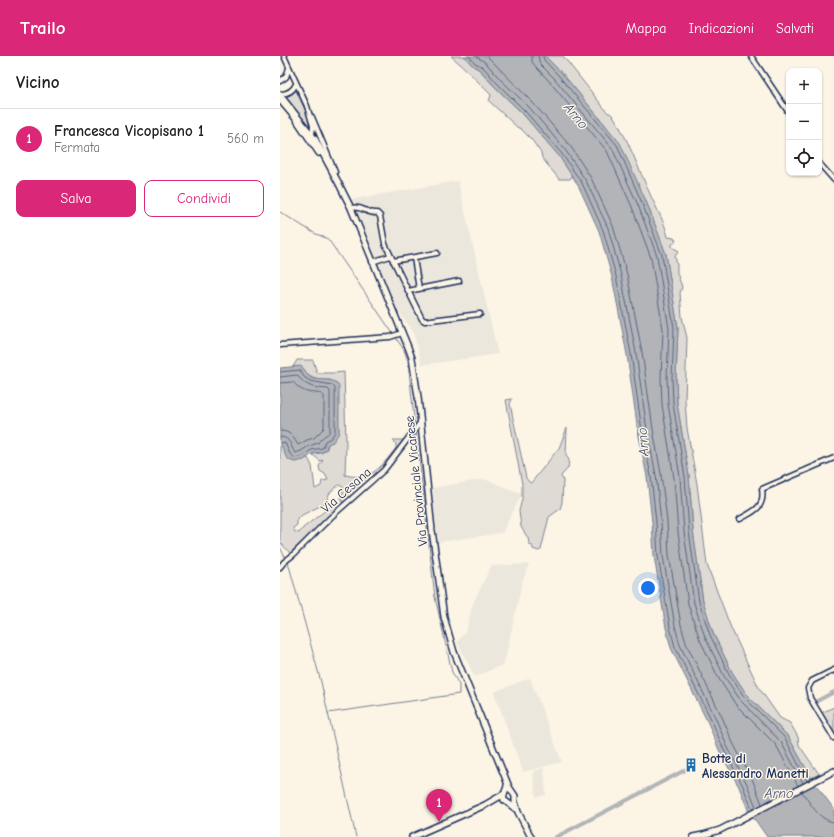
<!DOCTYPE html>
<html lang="it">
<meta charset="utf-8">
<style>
body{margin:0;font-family:"Comic Neue",sans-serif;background:#f6f6f6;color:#222}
.controls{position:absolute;right:12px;top:12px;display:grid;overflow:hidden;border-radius:8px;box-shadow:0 1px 3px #0004}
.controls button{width:36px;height:36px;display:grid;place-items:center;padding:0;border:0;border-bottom:1px solid #e0e0e0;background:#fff;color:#222;font:20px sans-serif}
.you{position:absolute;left:368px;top:532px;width:14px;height:14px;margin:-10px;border:3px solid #fff;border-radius:50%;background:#1a73e8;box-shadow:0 0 0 6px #1a73e833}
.badge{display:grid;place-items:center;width:26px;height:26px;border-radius:50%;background:#db2777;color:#fff;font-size:13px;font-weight:700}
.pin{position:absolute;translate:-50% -33px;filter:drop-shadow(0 1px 2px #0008)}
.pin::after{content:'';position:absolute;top:21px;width:14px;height:12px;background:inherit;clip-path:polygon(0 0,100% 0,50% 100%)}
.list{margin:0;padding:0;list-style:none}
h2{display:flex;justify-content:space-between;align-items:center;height:52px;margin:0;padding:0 16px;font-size:17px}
h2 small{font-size:13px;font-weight:400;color:#767676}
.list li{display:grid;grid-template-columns:26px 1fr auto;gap:12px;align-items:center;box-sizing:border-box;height:60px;padding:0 16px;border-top:1px solid #e0e0e0}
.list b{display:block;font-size:15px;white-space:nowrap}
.list p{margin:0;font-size:13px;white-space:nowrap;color:#767676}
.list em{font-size:13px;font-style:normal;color:#767676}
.actions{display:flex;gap:8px;padding:12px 16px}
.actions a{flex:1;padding:9px 0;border:1px solid #db2777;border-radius:8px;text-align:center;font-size:14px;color:#db2777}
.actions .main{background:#db2777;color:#fff}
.icon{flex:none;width:22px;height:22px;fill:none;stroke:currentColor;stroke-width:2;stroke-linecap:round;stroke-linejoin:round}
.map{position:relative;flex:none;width:554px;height:781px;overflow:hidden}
header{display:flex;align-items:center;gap:24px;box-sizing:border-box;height:56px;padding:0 20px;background:#db2777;color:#fff}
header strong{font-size:19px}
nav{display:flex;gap:22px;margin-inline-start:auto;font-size:14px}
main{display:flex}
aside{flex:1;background:#fff}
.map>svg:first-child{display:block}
.built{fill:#ece7dc}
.green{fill:#dfdbd4;stroke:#7d8599}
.water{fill:#b2b4b8;stroke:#767f94}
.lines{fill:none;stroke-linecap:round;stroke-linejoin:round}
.shore{stroke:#576482;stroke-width:1}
.stream{stroke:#767f94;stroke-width:1}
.canal{stroke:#b2b4b8;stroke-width:4}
.minor-casing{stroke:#1b2f5e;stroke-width:7}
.major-casing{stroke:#1b2f5e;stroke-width:8}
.minor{stroke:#fcf5e5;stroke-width:4}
.major{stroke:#fcf5e5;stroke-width:5}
.labels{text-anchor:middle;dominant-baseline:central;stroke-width:3;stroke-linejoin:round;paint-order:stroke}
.street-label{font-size:13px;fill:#1b2f5e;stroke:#fcf5e5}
.poi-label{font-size:13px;font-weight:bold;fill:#1b2f5e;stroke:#fcf5e5;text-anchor:start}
.water-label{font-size:14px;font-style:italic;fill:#485779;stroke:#fcf5e5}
</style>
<header>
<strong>Trailo</strong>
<nav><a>Mappa</a><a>Indicazioni</a><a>Salvati</a></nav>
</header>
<main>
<aside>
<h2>Vicino<small></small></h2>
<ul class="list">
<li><span class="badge">1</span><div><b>Francesca Vicopisano 1</b><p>Fermata</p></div><em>560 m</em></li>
</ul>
<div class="actions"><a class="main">Salva</a><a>Condividi</a></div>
</aside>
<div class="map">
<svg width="554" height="781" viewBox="0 0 554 781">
<rect width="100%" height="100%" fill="#fcf5e5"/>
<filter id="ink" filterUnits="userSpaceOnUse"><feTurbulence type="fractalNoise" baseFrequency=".025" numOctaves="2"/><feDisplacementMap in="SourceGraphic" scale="8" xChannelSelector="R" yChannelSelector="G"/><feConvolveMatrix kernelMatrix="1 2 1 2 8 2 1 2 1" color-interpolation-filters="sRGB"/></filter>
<g filter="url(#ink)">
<path class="built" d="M 178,125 L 218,298 L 142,309 L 133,276 L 114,249 L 68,144 Z
M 205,423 L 242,438 L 222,477 L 166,485 L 158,487 L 152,432 Z
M 249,508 L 242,527 L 224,608 L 195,621 L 177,586 L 186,575 L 193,547 L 211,510 Z
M 250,622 L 282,706 L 243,716 L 214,636 Z
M 264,712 L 266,739 L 256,741 L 253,715 Z"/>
<path class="green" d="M 171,0 L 184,0 L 193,10 L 200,14 L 214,30 L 242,57 L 279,100 L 292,120 L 290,123 L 279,123 L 262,102 L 261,97 L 252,84 L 240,72 L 238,72 L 209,45 L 211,39 C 198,26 186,12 171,0 Z
M 265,0 L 283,0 L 328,57 L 330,57 L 334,61 C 349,85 358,112 370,138 C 376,152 385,166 388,181 L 394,182 L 396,185 L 392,188 L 392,191 L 399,195 L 395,200 L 397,209 L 397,217 L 402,231 L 400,237 L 402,261 L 407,282 L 405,344 L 407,372 L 417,428 L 427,509 L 451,572 L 479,632 L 500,662 L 510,667 L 518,681 L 519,689 L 539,718 L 531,722 L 508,680 L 467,639 L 452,616 L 433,577 L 423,545 L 413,475 L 409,420 L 397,347 L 396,322 L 398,272 L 386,198 L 366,145 L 327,71 L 281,16 Z
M 16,34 L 30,65 L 31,70 L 30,74 L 5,41 L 12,38 Z
M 17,304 L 33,304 L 37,317 L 54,317 L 64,316 L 66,387 L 65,419 C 92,425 100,412 116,392 L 116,388 L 113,384 L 124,384 L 99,416 L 63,448 L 61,441 L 63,436 L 63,431 L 59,429 C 51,434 48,438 46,447 L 22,459 L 17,464 L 17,469 L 13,472 L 15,476 L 19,477 L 23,472 L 51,450 L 56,454 L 10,497 L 0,486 L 0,386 L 9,404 L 15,406 L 28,402 L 32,410 L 35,433 L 41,430 L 42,425 L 48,424 L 45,418 L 40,415 L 39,410 L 43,404 L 40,405 L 32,398 L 42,397 L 47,393 L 48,388 L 59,377 L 58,364 L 51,324 C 45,324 36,324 31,321 C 22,316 28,309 13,311 Z
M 232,343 L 230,348 L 246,422 L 249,426 L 251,427 L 279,392 L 287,372 L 286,399 L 289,404 L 288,412 L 281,420 L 283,424 L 282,447 L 280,453 L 269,461 L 261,494 L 258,495 L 253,493 L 252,489 L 249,488 L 248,482 L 241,471 L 239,455 L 242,443 L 242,428 L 226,344 Z
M 554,651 L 554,680 L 541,657 Z"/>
<path class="water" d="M 184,0 L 265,0 L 281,16 L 340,87 L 366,145 L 386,198 L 398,272 L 396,322 L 397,347 L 409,420 L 413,475 L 423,545 L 433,577 L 452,616 L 467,639 L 508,680 L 531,722 L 554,753 L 554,781 L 487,781 L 476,765 L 470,759 L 459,731 L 439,694 L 428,667 L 391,592 L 386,572 L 374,500 L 372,466 L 367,421 L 358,375 L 347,299 L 332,221 L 319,175 L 298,129 L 279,100 L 242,57 L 214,30 L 200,14 L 193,10 Z
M 20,310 C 26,313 26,319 31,322 C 37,325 49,322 57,327 L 59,331 L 59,377 L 53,386 L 48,388 L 45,395 L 32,398 L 24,404 L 15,406 L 9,404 L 6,401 L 0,386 L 0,312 Z"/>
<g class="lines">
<path class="shore" d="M 189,0 L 195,7 L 203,11 L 217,27 L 245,55 L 282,98 L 302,127 L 323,174 L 336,220 L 351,298 L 362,375 L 371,420 L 376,466 L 378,500 L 390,571 L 395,591 L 432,665 L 443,692 L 463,730 L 472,753
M 196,0 L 206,7 L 221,24 L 249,51 L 286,95 L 306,125 L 328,172 L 341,219 L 356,297 L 367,374 L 376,419 L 381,466 L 383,500 L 395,570 L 400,589 L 436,663 L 447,690 L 467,728 L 476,751
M 207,0 L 253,47 L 291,91 L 311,122 L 333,170 L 347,218 L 362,296 L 373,373 L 381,418 L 387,465 L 389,499 L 401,569 L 406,587 L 442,661 L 453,687 L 473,725 L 482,748
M 252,0 L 252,6 L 256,11 L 270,26 L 327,95 L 352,151 L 371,202 L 383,273 L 381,322 L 382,349 L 394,422 L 398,476 L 408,548 L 420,584 L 439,623 L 456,649 L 496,689 L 518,730
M 258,0 L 260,8 L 274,22 L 332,92 L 358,149 L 377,200 L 389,273 L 387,322 L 388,348 L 400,421 L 404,476 L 414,547 L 425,581 L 444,620 L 461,645 L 501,686 L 523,727
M 263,0 L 264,4 L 278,19 L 337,89 L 362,147 L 382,199 L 394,272 L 392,322 L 393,348 L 405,421 L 409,475 L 419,546 L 430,579 L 449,618 L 465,642 L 505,682 L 527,725
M 0,316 L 20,314 L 24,321 L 30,325 L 52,329 L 55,332 L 55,376 L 51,382 L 45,385 L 43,392 L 31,394 L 23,400 L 15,402 L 10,398 L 5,387 L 0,386
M 0,321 L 17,319 C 26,331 34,332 48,333 L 50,335 L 50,375 C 47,380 42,380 38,387 L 29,390 L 21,395 L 15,397 C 10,390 11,381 0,381
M 0,327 L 13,326 C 25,339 28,335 42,338 L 44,340 L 44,372 L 34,382 L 27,384 L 18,389 C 13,381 11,375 0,375
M 522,736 C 530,746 539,765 554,766"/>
<path class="stream" d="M 0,156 L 34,177 L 48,183 L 114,279
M 116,282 L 124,294 L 128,305 L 135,371
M 0,491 L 6,503
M 8,506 L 41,626 L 76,781
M 48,657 L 179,638 L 179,629 L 172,616 L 155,541 L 136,376"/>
<path class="canal" d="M 537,645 L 554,636
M 276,781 L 409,712"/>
<g class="minor-casing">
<path id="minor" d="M 4,0 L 27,50 L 33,70 L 32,79
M 471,0 L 509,57
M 0,25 L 6,21 L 9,12
M 0,38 C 8,38 13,35 16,28
M 32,61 L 55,116
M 539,107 L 554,124
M 71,152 C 82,149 87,158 97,157 L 100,160 L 105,188 L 142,263 L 145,265 L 151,264 L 200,258
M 134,202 L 139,233
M 113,205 L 157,197
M 92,206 L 110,200
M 128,235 L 179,225
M 0,289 L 110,281 L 122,277
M 460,463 C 474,455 485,452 482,433 L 554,402
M 0,511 L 4,506 L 13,499 L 51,461 L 104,414 L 140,367
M 554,614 L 532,625 L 528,632 L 530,642 L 554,682"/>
</g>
<g class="major-casing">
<path id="major" d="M 0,39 L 35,83 L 58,126 L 71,152 L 128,291 L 132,302 L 138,341 L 152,474 L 164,561 L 174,596 L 229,731 L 235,740 L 235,746 L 238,756 L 251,781
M 0,44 L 16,63 L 39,97
M 227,729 C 227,734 222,738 224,744 L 236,753
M 132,781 L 205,749 L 224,738
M 413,781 L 423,779 L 440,774 L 554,715"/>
</g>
<use href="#minor" class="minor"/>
<use href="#major" class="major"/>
</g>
</g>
<defs>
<g id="building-bare" transform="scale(1.08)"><path d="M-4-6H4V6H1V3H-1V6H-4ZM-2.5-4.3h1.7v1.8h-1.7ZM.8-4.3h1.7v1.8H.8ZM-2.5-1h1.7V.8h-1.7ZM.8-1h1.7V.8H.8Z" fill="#1f6fb2" stroke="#fcf5e5" stroke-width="2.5" paint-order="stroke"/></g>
</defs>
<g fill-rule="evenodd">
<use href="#building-bare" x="411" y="709"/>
</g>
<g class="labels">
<g class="street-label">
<text transform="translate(136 425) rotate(-96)">Via Provinciale Vicarese</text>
<text transform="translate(66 434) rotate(-41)">Via Cesana</text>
</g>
<g class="poi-label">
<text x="422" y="702">Botte di<tspan x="422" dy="15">Alessandro Manetti</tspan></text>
</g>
<g class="water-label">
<text transform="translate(296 60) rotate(50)">Arno</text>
<text transform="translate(363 386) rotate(-94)">Arno</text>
<text x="499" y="737">Arno</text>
</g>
</g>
</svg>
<div class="controls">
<button>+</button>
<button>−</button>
<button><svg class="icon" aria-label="locate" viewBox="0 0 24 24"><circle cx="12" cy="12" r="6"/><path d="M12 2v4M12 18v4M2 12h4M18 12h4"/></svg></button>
</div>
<div class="you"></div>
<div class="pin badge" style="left:159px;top:766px">1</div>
</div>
</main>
